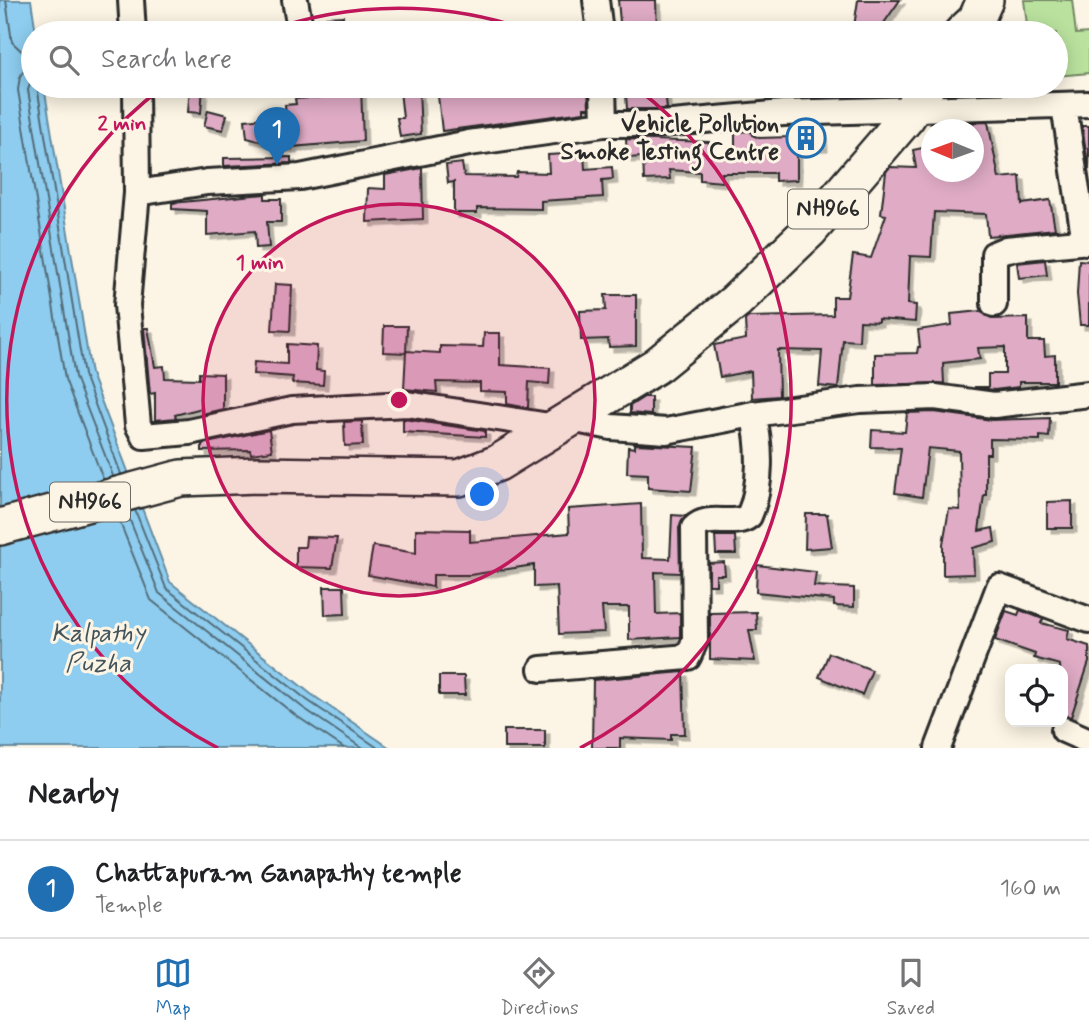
<!DOCTYPE html>
<style>
body{margin:0;font-family:Mynerve,sans-serif;background:#f2f2f2;color:#202124}
.controls{position:absolute;right:21px;bottom:21px;display:grid;overflow:hidden;border-radius:14px;box-shadow:0 4px 18px #0003}
.controls button{width:63px;height:63px;display:grid;place-items:center;padding:0;border:0;border-bottom:2px solid #e0e0e0;background:#fff;color:#202124;font:35px sans-serif}
.compass{position:absolute;left:921px;top:119px;width:63px;height:63px;border-radius:50%;background:#fff;box-shadow:0 4px 18px #0003;rotate:271deg}
.you{position:absolute;left:483px;top:495px;width:24px;height:24px;margin:-18px;border:5px solid #fff;border-radius:50%;background:#1a73e8;box-shadow:0 0 0 10px #1a73e833}
.badge{display:grid;place-items:center;width:46px;height:46px;border-radius:50%;background:#1f6fb2;color:#fff;font-size:23px;font-weight:700}
.pin{position:absolute;translate:-50% -58px;filter:drop-shadow(0 2px 4px #0008)}
.pin::after{content:'';position:absolute;top:37px;width:24px;height:21px;background:inherit;clip-path:polygon(0 0,100% 0,50% 100%)}
.list{margin:0;padding:0;list-style:none}
h2{display:flex;justify-content:space-between;align-items:center;height:91px;margin:0;padding:0 28px;font-size:30px}
h2 small{font-size:23px;font-weight:400;color:#757577}
.list li{display:grid;grid-template-columns:46px 1fr auto;gap:21px;align-items:center;box-sizing:border-box;height:98px;padding:0 28px;border-top:2px solid #e0e0e0}
.list b{display:block;font-size:26px;white-space:nowrap}
.list p{margin:0;font-size:23px;white-space:nowrap;color:#757577}
.list em{font-size:23px;font-style:normal;color:#757577}
.icon{flex:none;width:38px;height:38px;fill:none;stroke:currentColor;stroke-width:2;stroke-linecap:round;stroke-linejoin:round}
.map{position:relative;flex:none;width:1089px;height:748px;overflow:hidden}
.search{position:absolute;background:#fff;box-shadow:0 4px 18px #0003;left:21px;right:21px;top:21px;height:77px;display:flex;align-items:center;gap:18px;box-sizing:border-box;padding:0 24px;border-radius:38px;color:#757577;font-size:26px}
.sheet{height:189px;background:#fff}
nav{display:flex;justify-content:space-around;align-items:center;box-sizing:border-box;height:98px;border-top:2px solid #e0e0e0;background:#fff;font-size:19px;color:#757577}
nav a{display:grid;justify-items:center;gap:4px}
nav .on{color:#1f6fb2}
.map>svg:first-child{display:block}
.green{fill:#bae29e;stroke:#728664;stroke-width:2}
.water{fill:#8ecdef;stroke:#668ca1;stroke-width:2}
.lines{fill:none;stroke-linecap:round;stroke-linejoin:round}
.shore{stroke:#536c79;stroke-width:2}
.building{fill:#dfabc5;stroke:#2b2b2b;stroke-width:2;filter:url(#shadow)}
.minor-casing{stroke:#2b2b2b;stroke-width:30}
.highway-casing{stroke:#2b2b2b;stroke-width:40}
.minor{stroke:#fcf5e5;stroke-width:24}
.highway{stroke:#fcf5e5;stroke-width:35}
.ring{fill:none;stroke:#c2185b;stroke-width:3.5}
.labels{text-anchor:middle;dominant-baseline:central;stroke-width:6;stroke-linejoin:round;paint-order:stroke}
.shield{fill:#fcf5e5;stroke:#6a6863;stroke-width:2}
.shield-label{font-size:23px;font-weight:bold;fill:#2b2b2b}
.poi-label{font-size:24px;font-weight:bold;fill:#2b2b2b;stroke:#fcf5e5;text-anchor:end}
.water-label{font-size:26px;font-style:italic;fill:#44545c;stroke:#fcf5e5}
.centre{fill:#c2185b;stroke:#fcf5e5;stroke-width:3.5}
.ring-label{font-size:21px;text-anchor:middle;font-weight:bold;fill:#c2185b;stroke:#fcf5e5;stroke-width:6;stroke-linejoin:round;paint-order:stroke}
</style>
<div class="map">
<svg width="1089" height="748" viewBox="0 0 1089 748">
<defs>
<filter id="shadow"><feDropShadow dx="4.5" dy="4.5" stdDeviation="0" flood-color="#0004"/></filter>
</defs>
<rect width="100%" height="100%" fill="#fcf5e5"/>
<filter id="ink" filterUnits="userSpaceOnUse"><feTurbulence type="fractalNoise" baseFrequency=".0143" numOctaves="2"/><feDisplacementMap in="SourceGraphic" scale="14" xChannelSelector="R" yChannelSelector="G"/><feConvolveMatrix kernelMatrix="1 2 1 2 8 2 1 2 1" color-interpolation-filters="sRGB"/></filter>
<g filter="url(#ink)">
<path class="green" d="M 1024,0 L 1072,0 L 1076,34 L 1089,33 L 1089,73 L 1056,76 L 1056,33 L 1028,33 Z"/>
<path class="water" d="M 0,0 L 31,0 L 36,33 L 33,33 L 33,86 L 44,86 L 91,374 L 170,582 L 311,694 L 390,748 L 0,748 Z"/>
<g class="lines">
<path class="shore" d="M 6,0 L 12,42 L 32,61 L 20,76 L 18,90 L 65,379 L 103,479
M 33,75 L 28,90 L 75,377 L 113,476
M 37,86 L 84,375 L 121,474
M 135,510 L 166,588 L 307,700 L 378,748
M 127,513 L 159,593 L 302,707 L 362,748
M 117,515 L 151,600 L 295,715 L 344,748"/>
</g>
<path class="building" d="M 618,0 L 656,0 L 657,33 L 621,33 Z
M 858,0 L 900,0 L 877,33 L 853,33 Z
M 343,16 L 343,33 L 326,33 L 326,17 Z
M 190,86 L 203,86 L 201,113 L 188,112 Z
M 323,86 L 361,86 L 363,141 L 292,147 L 292,149 L 247,138 L 245,120 L 286,116 L 285,105 L 296,104 L 295,99 L 323,97 Z
M 487,86 L 487,88 L 588,86 L 589,108 L 584,108 L 584,112 L 442,131 L 437,87 Z
M 419,89 L 421,134 L 400,137 L 397,118 L 403,118 L 400,91 Z
M 665,89 L 667,109 L 627,109 L 626,95 Z
M 208,110 L 227,115 L 223,130 L 204,126 Z
M 988,122 L 999,178 L 1020,176 L 1022,204 L 1050,200 L 1055,229 L 988,236 L 986,214 L 934,212 L 931,257 L 910,256 L 908,304 L 916,305 L 915,322 L 878,319 L 878,322 L 860,321 L 859,341 L 843,340 L 838,388 L 819,386 L 822,351 L 778,350 L 779,396 L 752,398 L 751,371 L 720,377 L 714,345 L 746,339 L 745,320 L 749,317 L 833,315 L 833,297 L 847,297 L 853,255 L 871,258 L 886,215 L 881,214 L 886,172 L 890,167 L 916,168 L 913,150 L 932,146 L 932,173 L 972,175 L 974,130 L 940,130 L 940,124 Z
M 1082,126 L 1089,126 L 1089,170 Z
M 822,129 L 823,147 L 797,148 L 797,180 L 775,181 L 775,173 L 722,173 L 722,182 L 700,180 L 700,172 L 669,170 L 670,179 L 644,180 L 643,157 L 627,158 L 626,139 L 709,142 L 708,156 L 735,159 L 735,132 L 751,131 L 752,135 L 759,138 L 790,137 L 790,130 Z
M 584,153 L 585,169 L 612,167 L 613,179 L 602,180 L 603,197 L 541,201 L 541,209 L 477,208 L 477,213 L 454,213 L 454,182 L 448,183 L 446,165 L 462,163 L 464,176 L 516,177 L 517,172 L 549,173 L 548,155 Z
M 291,157 L 291,163 L 224,166 L 224,158 Z
M 422,168 L 423,219 L 367,222 L 368,188 L 385,189 L 385,175 Z
M 265,194 L 265,199 L 281,199 L 281,222 L 267,222 L 269,247 L 256,248 L 255,231 L 207,235 L 207,211 L 172,209 L 172,203 Z
M 1045,260 L 1047,275 L 1019,278 L 1017,263 Z
M 1079,260 L 1089,261 L 1089,325 L 1080,325 L 1077,294 Z
M 275,284 L 292,285 L 290,331 L 272,330 Z
M 605,295 L 636,295 L 636,346 L 609,347 L 608,339 L 581,340 L 580,311 L 606,310 Z
M 981,311 L 993,319 L 1028,318 L 1028,341 L 1044,341 L 1045,356 L 1055,355 L 1055,382 L 1019,382 L 1019,387 L 994,390 L 974,387 L 988,387 L 988,374 L 1005,374 L 1005,347 L 978,348 L 980,359 L 943,363 L 944,383 L 875,385 L 875,354 L 917,353 L 918,347 L 920,347 L 918,330 L 952,325 L 951,314 Z
M 384,326 L 407,326 L 406,353 L 383,352 Z
M 144,328 L 148,328 L 155,367 L 164,366 L 165,378 L 199,379 L 199,373 L 223,374 L 223,409 L 202,414 L 202,408 L 175,415 L 176,418 L 155,420 L 155,393 L 150,394 Z
M 484,333 L 500,333 L 500,365 L 550,368 L 549,384 L 529,382 L 528,408 L 507,404 L 507,392 L 480,391 L 480,383 L 436,382 L 437,392 L 404,389 L 406,351 L 440,353 L 440,346 L 483,347 Z
M 287,344 L 317,346 L 316,370 L 324,371 L 323,385 L 292,383 L 293,377 L 253,374 L 254,362 L 287,364 Z
M 644,397 L 651,397 L 651,415 L 630,413 L 630,406 Z
M 934,412 L 992,420 L 1050,418 L 1049,437 L 1040,436 L 1040,440 L 990,439 L 990,454 L 986,454 L 986,495 L 984,495 L 979,531 L 993,528 L 995,542 L 973,548 L 974,574 L 943,575 L 943,544 L 949,509 L 960,510 L 959,451 L 928,448 L 922,497 L 895,493 L 901,448 L 871,447 L 872,430 L 905,432 L 907,413 Z
M 403,419 L 485,431 L 485,437 L 403,432 Z
M 362,421 L 363,445 L 345,446 L 344,422 Z
M 269,430 L 272,451 L 251,454 L 250,450 L 202,451 L 202,444 Z
M 635,444 L 696,447 L 691,491 L 648,488 L 648,474 L 627,473 L 628,447 L 635,448 Z
M 1072,501 L 1072,528 L 1047,528 L 1047,502 Z
M 641,504 L 642,558 L 670,559 L 672,515 L 686,516 L 679,528 L 680,573 L 655,572 L 656,614 L 680,613 L 680,637 L 629,640 L 629,607 L 602,607 L 604,632 L 559,634 L 557,586 L 534,587 L 534,565 L 470,575 L 433,575 L 433,587 L 368,575 L 373,546 L 416,553 L 416,529 L 470,530 L 470,542 L 569,533 L 568,509 Z
M 806,514 L 827,514 L 832,547 L 805,549 Z
M 715,536 L 735,536 L 736,554 L 716,554 Z
M 306,537 L 337,538 L 332,568 L 296,567 L 296,547 L 305,547 Z
M 724,562 L 725,575 L 716,575 L 716,585 L 709,585 L 709,563 Z
M 757,565 L 816,572 L 814,586 L 854,588 L 854,607 L 834,606 L 834,600 L 756,592 Z
M 324,587 L 344,587 L 345,614 L 325,615 Z
M 1020,610 L 1043,619 L 1041,623 L 1069,630 L 1067,639 L 1089,646 L 1089,662 L 1071,717 L 1063,715 L 1060,665 L 1034,658 L 1035,654 L 995,640 L 1006,611 L 1018,615 Z
M 756,612 L 757,630 L 749,630 L 755,661 L 710,659 L 710,613 Z
M 829,653 L 872,670 L 862,695 L 819,677 Z
M 683,672 L 685,734 L 671,734 L 671,740 L 620,738 L 620,748 L 592,748 L 593,680 Z
M 439,676 L 464,676 L 465,695 L 439,695 Z
M 504,730 L 545,730 L 545,748 L 504,748 Z"/>
<g class="lines">
<g class="minor-casing">
<path id="minor" d="M 131,0 L 133,33
M 295,0 L 300,28
M 596,0 L 600,33
M 136,86 L 137,193 L 127,305 L 138,425 L 144,436 L 189,432 L 292,410 L 407,404 L 556,427
M 603,86 L 604,124
M 1064,106 L 1085,242
M 137,193 L 207,182 L 300,177 L 469,143 L 604,124 L 661,124 L 783,113 L 1089,104
M 994,304 L 994,254 L 1006,249 L 1089,241
M 571,419 L 611,427 L 666,431 L 753,414 L 860,400 L 935,397 L 994,405 L 1089,394
M 541,669 L 688,657 L 695,641 L 694,528 C 708,513 734,528 749,516 C 762,487 761,444 753,414
M 1064,730 L 1089,741
M 938,748 L 999,587 L 1089,620"/>
</g>
<g class="highway-casing">
<path id="highway" d="M 962,33 L 976,20 L 985,0
M 0,527 L 181,478 L 257,475 L 459,478 L 498,463 L 656,366 L 736,301 L 810,230 L 907,117 L 927,86"/>
</g>
<use href="#minor" class="minor"/>
<use href="#highway" class="highway"/>
</g>
</g>
<circle cx="399" cy="400" r="196" fill="#c2185b" fill-opacity=".12"/>
<g class="ring">
<circle cx="399" cy="400" r="196"/>
<path d="M218 748A392 392 0 0 1 163 87M262 33A392 392 0 0 1 536 33M635 87A392 392 0 0 1 580 748"/>
</g>
<defs>
<g id="building-ring" transform="scale(2.0125)"><circle r="9.5" fill="#fcf5e5" stroke="#1f6fb2" stroke-width="1.5"/><path d="M-4-6H4V6H1V3H-1V6H-4ZM-2.5-4.3h1.7v1.8h-1.7ZM.8-4.3h1.7v1.8H.8ZM-2.5-1h1.7V.8h-1.7ZM.8-1h1.7V.8H.8Z" fill="#1f6fb2"/></g>
</defs>
<g fill-rule="evenodd">
<use href="#building-ring" x="806" y="138"/>
</g>
<g class="labels">
<g class="shield">
<rect x="788" y="189.5" width="80" height="39" rx="5"/>
<rect x="50" y="482.5" width="80" height="39" rx="5"/>
</g>
<g class="shield-label">
<text x="828" y="209">NH966</text>
<text x="90" y="502">NH966</text>
</g>
<g class="poi-label">
<text x="779" y="124">Vehicle Pollution<tspan x="779" dy="28">Smoke Testing Centre</tspan></text>
</g>
<g class="water-label">
<text x="98" y="634">Kalpathy<tspan x="98" dy="30">Puzha</tspan></text>
</g>
</g>
<circle cx="399" cy="400" r="10" class="centre"/>
<g class="ring-label">
<text x="122" y="130">2 min</text>
<text x="260" y="269">1 min</text>
</g>
</svg>
<div class="controls">
<button><svg class="icon" aria-label="locate" viewBox="0 0 24 24"><circle cx="12" cy="12" r="6"/><path d="M12 2v4M12 18v4M2 12h4M18 12h4"/></svg></button>
</div>
<svg class="compass" viewBox="-18 -18 36 36"><path d="M0-13l5 13h-10z" fill="#e53935"/><path d="M0 13l5-13h-10z" fill="#757577"/></svg>
<div class="you"></div>
<div class="pin badge" style="left:277px;top:165px">1</div>
<div class="search"><svg class="icon" aria-label="search" viewBox="0 0 24 24"><circle cx="10" cy="10" r="6"/><path d="M15 15l6 6"/></svg>Search here</div>
</div>
<section class="sheet">
<h2>Nearby<small></small></h2>
<ul class="list">
<li><span class="badge">1</span><div><b>Chattapuram Ganapathy temple</b><p>Temple</p></div><em>160 m</em></li>
</ul>
</section>
<nav>
<a class="on"><svg class="icon" aria-label="map" viewBox="0 0 24 24"><path d="M3 6l6-2 6 2 6-2v14l-6 2-6-2-6 2zM9 4v14M15 6v14"/></svg>Map</a>
<a><svg class="icon" aria-label="directions" viewBox="0 0 24 24"><path d="M12 3l9 9-9 9-9-9zM9 14v-3h6M13 9l2 2-2 2"/></svg>Directions</a>
<a><svg class="icon" aria-label="saved" viewBox="0 0 24 24"><path d="M7 4h10v16l-5-4-5 4z"/></svg>Saved</a>
</nav>
